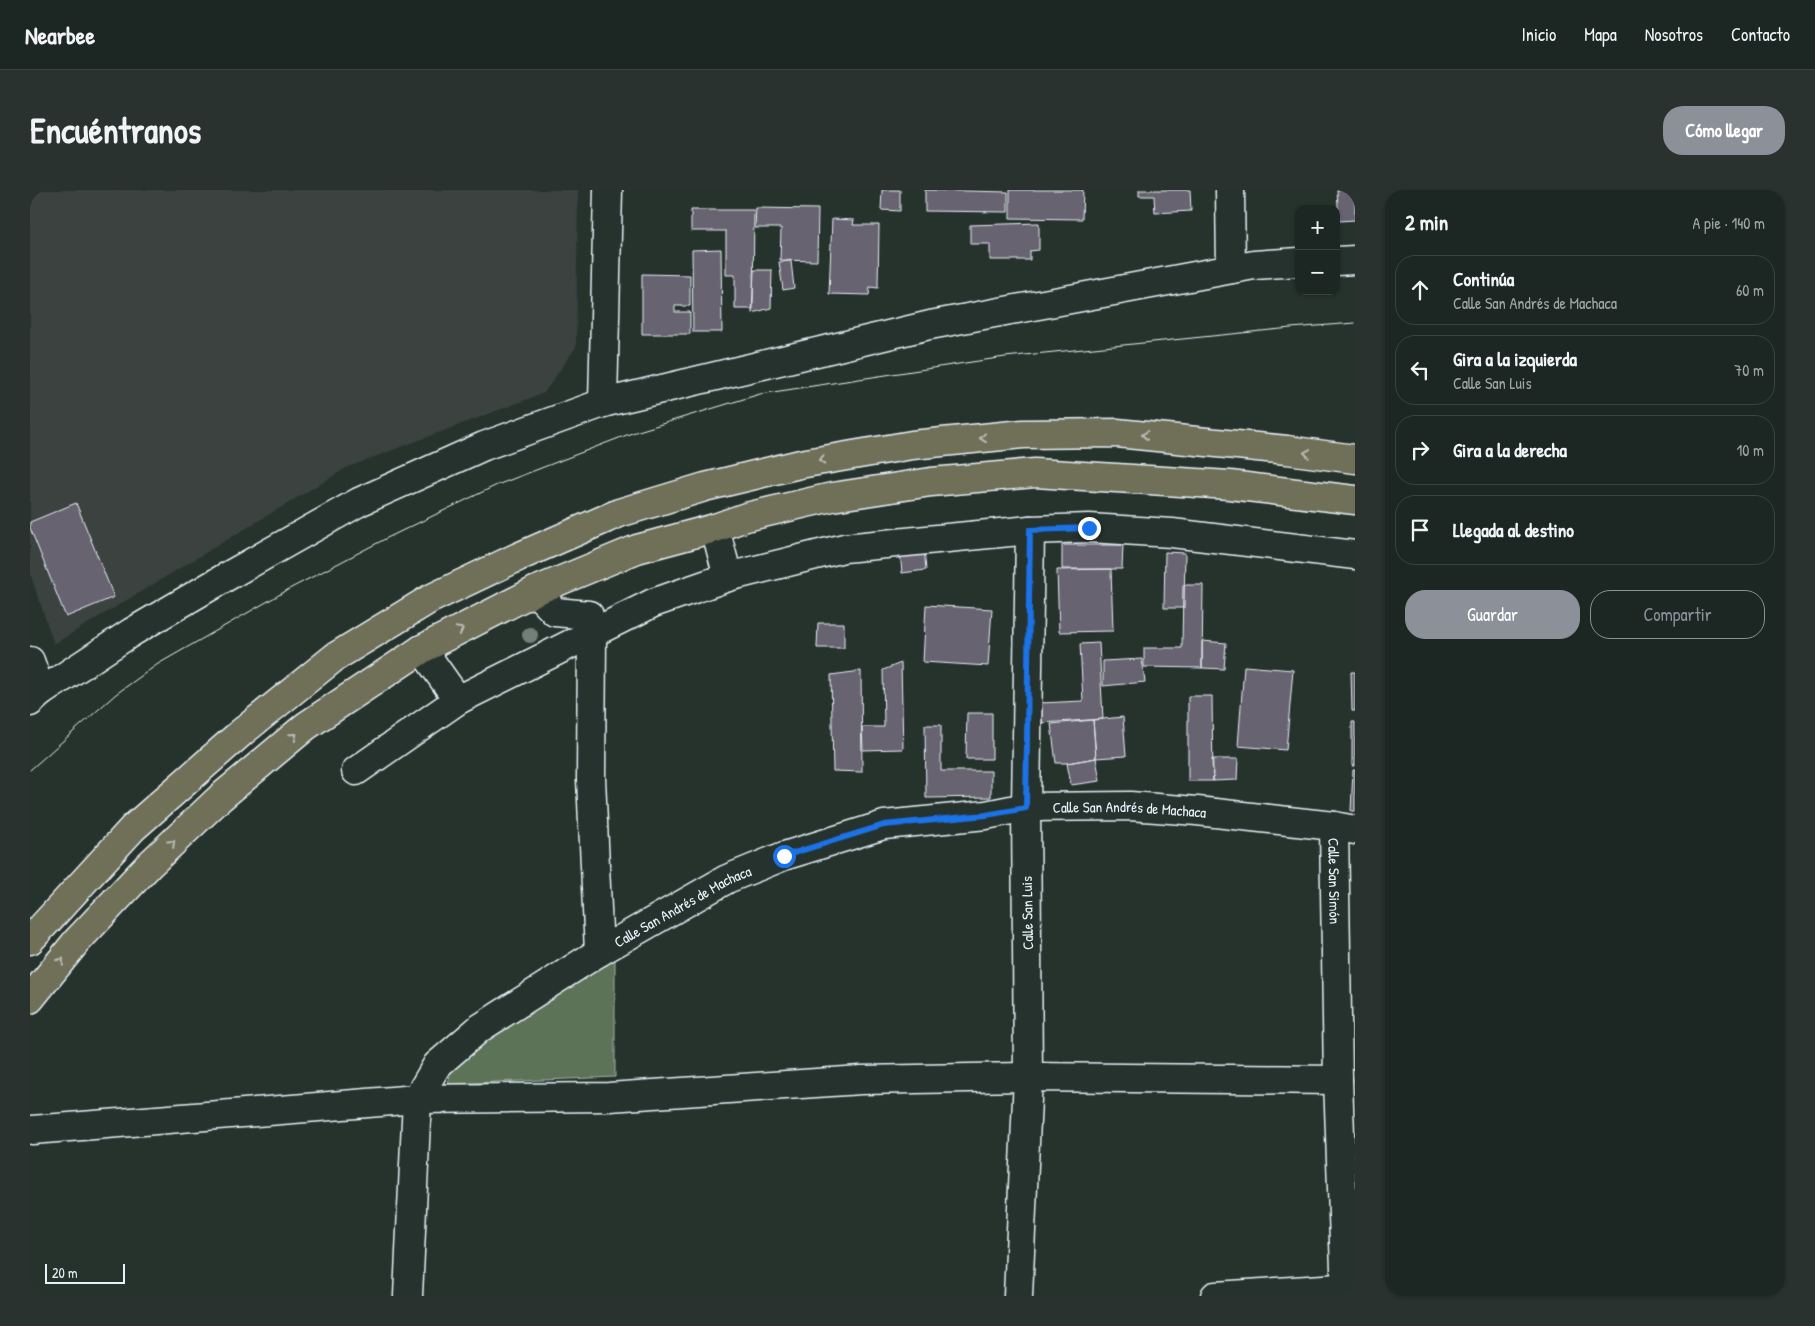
<!DOCTYPE html>
<html lang="es">
<meta charset="utf-8">
<style>
body{margin:0;font-family:"Patrick Hand",sans-serif;background:#29322f;color:#f1f3f6}
.controls{position:absolute;right:15px;top:15px;display:grid;overflow:hidden;border-radius:10px;box-shadow:0 1px 4px #0004}
.controls button{width:45px;height:45px;display:grid;place-items:center;padding:0;border:0;border-bottom:1px solid #3a4340;background:#1c2622;color:#f1f3f6;font:25px sans-serif}
.scale{position:absolute;left:15px;bottom:12px;width:80px;box-sizing:border-box;padding-left:5px;border:2px solid #e8f1f8;border-top:0;font-size:14px;line-height:18px;white-space:nowrap;color:#e8f1f8;-webkit-text-stroke:4px #26332d;paint-order:stroke}
.stop{position:absolute;width:15px;height:15px;margin:-11px;border:4px solid #1a73e8;border-radius:50%;background:#fff}
.stop.end{background:#1a73e8;border-color:#fff;box-shadow:0 1px 5px #0008}
.list{margin:0;padding:0;list-style:none}
h2{display:flex;justify-content:space-between;align-items:center;height:65px;margin:0;padding:0 20px;font-size:21px}
h2 small{font-size:16px;font-weight:400;color:#a0a5a5}
.list li{display:grid;grid-template-columns:32px 1fr auto;gap:15px;align-items:center;box-sizing:border-box;height:70px;margin:0 10px 10px;padding:0 10px;border:1px solid #3a4340;border-radius:20px}
.list b{display:block;font-size:19px;white-space:nowrap}
.list p{margin:0;font-size:16px;white-space:nowrap;color:#a0a5a5}
.list em{font-size:16px;font-style:normal;color:#a0a5a5}
.actions{display:flex;gap:10px;padding:15px 20px}
.actions a{flex:1;padding:11px 0;border:1px solid #8c9099;border-radius:20px;text-align:center;font-size:18px;color:#8c9099}
.actions .main{background:#8c9099;color:#fff}
.icon{flex:none;width:28px;height:28px;fill:none;stroke:currentColor;stroke-width:2;stroke-linecap:round;stroke-linejoin:round}
.map{position:relative;flex:none;width:1325px;height:1106px;overflow:hidden;border-radius:20px}
header{display:flex;align-items:center;gap:30px;box-sizing:border-box;height:70px;padding:0 25px;background:#1c2622;border-bottom:1px solid #3a4340}
header strong{font-size:24px}
nav{display:flex;gap:28px;margin-inline-start:auto;font-size:18px}
.intro{display:flex;align-items:center;justify-content:space-between;box-sizing:border-box;height:120px;padding:0 30px}
h1{margin:0;font-size:35px}
.button{padding:12px 22px;border-radius:20px;background:#8c9099;color:#fff;font-size:18px;font-weight:700}
main{display:flex;gap:30px;padding:0 30px}
aside{flex:1;background:#1c2622;border-radius:20px;box-shadow:0 1px 4px #0004}
.map>svg:first-child{display:block}
.built{fill:#3a4241}
.green{fill:#5c7358;stroke:#a2b2a8}
.building{fill:#67646f;stroke:#e8f1f8}
.lines{fill:none;stroke-linecap:round;stroke-linejoin:round}
.minor-casing{stroke:#e8f1f8;stroke-width:31}
.highway-casing{stroke:#e8f1f8;stroke-width:31}
.minor{stroke:#26332d;stroke-width:28}
.highway{stroke:#706f59;stroke-width:28}
.tram{stroke:#e8f1f8;stroke-width:1}
.tree{fill:#728079}
.oneway{stroke:#b8bdb8}
.route{stroke:#1a73e8;stroke-width:6}
.labels{text-anchor:middle;dominant-baseline:central;stroke-width:4.5;stroke-linejoin:round;paint-order:stroke}
.street-label{font-size:15px;fill:#e8f1f8;stroke:#26332d}
</style>
<header>
<strong>Nearbee</strong>
<nav><a>Inicio</a><a>Mapa</a><a>Nosotros</a><a>Contacto</a></nav>
</header>
<div class="intro"><h1>Encuéntranos</h1><a class="button">Cómo llegar</a></div>
<main>
<div class="map">
<svg width="1325" height="1106" viewBox="0 0 1325 1106">
<rect width="100%" height="100%" fill="#26332d"/>
<filter id="ink" filterUnits="userSpaceOnUse"><feTurbulence type="fractalNoise" baseFrequency=".02" numOctaves="2"/><feDisplacementMap in="SourceGraphic" scale="10" xChannelSelector="R" yChannelSelector="G"/><feConvolveMatrix kernelMatrix="1 2 1 2 8 2 1 2 1" color-interpolation-filters="sRGB"/></filter>
<g filter="url(#ink)">
<path class="built" d="M 0,0 L 548,0 L 546,157 L 514,203 L 318,277 L 24,454 L 0,383 Z"/>
<path class="green" d="M 585,767 L 585,887 L 418,894 L 422,875 L 446,855 Z"/>
<path class="building" d="M 852,0 L 870,0 L 870,21 L 851,20 Z
M 895,0 L 978,2 L 978,22 L 895,21 Z
M 980,0 L 1053,0 L 1052,29 L 980,28 Z
M 1109,0 L 1160,0 L 1161,21 L 1125,23 L 1124,6 L 1109,6 Z
M 1307,0 L 1325,0 L 1325,30 L 1309,31 Z
M 726,18 L 788,19 L 787,71 L 750,70 L 751,38 L 725,38 Z
M 661,20 L 724,20 L 723,119 L 705,119 L 705,85 L 696,85 L 696,41 L 661,41 Z
M 802,29 L 824,30 L 823,35 L 849,35 L 848,98 L 840,97 L 839,105 L 799,104 Z
M 1009,33 L 1009,60 L 1000,61 L 1000,70 L 960,70 L 960,54 L 940,54 L 940,35 Z
M 691,59 L 692,142 L 663,142 L 662,60 Z
M 761,71 L 764,98 L 753,100 L 749,72 Z
M 724,80 L 742,80 L 741,118 L 722,123 Z
M 612,84 L 660,85 L 660,116 L 645,116 L 645,122 L 660,122 L 660,144 L 612,144 Z
M 46,313 L 84,407 L 36,427 L 0,338 L 0,332 Z
M 1032,355 L 1093,355 L 1092,379 L 1032,379 Z
M 894,358 L 896,380 L 872,383 L 870,361 Z
M 1135,362 L 1155,363 L 1154,418 L 1134,418 Z
M 1081,379 L 1083,441 L 1029,442 L 1027,380 Z
M 1153,395 L 1173,395 L 1172,478 L 1114,477 L 1114,458 L 1152,458 Z
M 896,415 L 962,419 L 958,476 L 893,472 Z
M 788,433 L 814,433 L 814,458 L 787,458 Z
M 1172,451 L 1196,453 L 1194,479 L 1172,478 Z
M 1069,453 L 1073,529 L 1011,533 L 1010,513 L 1053,511 L 1050,454 Z
M 1112,469 L 1115,492 L 1073,496 L 1073,471 Z
M 871,473 L 873,559 L 833,560 L 832,537 L 854,537 L 853,480 Z
M 1214,476 L 1263,480 L 1256,560 L 1208,556 Z
M 831,481 L 832,582 L 803,581 L 801,485 Z
M 1321,482 L 1325,482 L 1325,521 L 1322,521 Z
M 1158,506 L 1182,506 L 1183,591 L 1158,591 Z
M 937,523 L 962,523 L 962,569 L 936,569 Z
M 1093,527 L 1096,566 L 1066,568 L 1063,530 Z
M 1063,530 L 1066,568 L 1037,573 L 1026,573 L 1021,534 Z
M 1322,532 L 1325,532 L 1325,576 L 1322,576 Z
M 895,535 L 911,535 L 911,581 L 961,581 L 961,607 L 896,608 Z
M 1066,568 L 1070,591 L 1041,595 L 1037,573 Z
M 1182,569 L 1208,569 L 1207,590 L 1183,591 Z
M 1323,580 L 1325,580 L 1325,621 L 1321,621 Z"/>
<g class="lines">
<g class="minor-casing">
<g id="minor">
<path d="M 1200,0 L 1201,79"/>
<path d="M 1306,71 L 1325,70"/>
<path d="M 573,213 L 578,0"/>
<path d="M 685,338 L 698,387"/>
<path d="M 505,401 L 525,422 L 559,425 L 562,444 L 561,589 L 569,762"/>
<path d="M 392,459 L 428,510"/>
<path d="M 0,471 L 11,502"/>
<path d="M 0,512 L 11,502 L 102,442 L 196,387 L 329,312 L 454,256 L 573,213 L 900,135 L 1224,75 L 1269,72"/>
<path d="M 326,581 L 428,510 L 623,413 L 698,387 L 814,358 L 1000,340 L 1059,338 L 1142,343 L 1325,365"/>
<path id="s1" d="M 1304,636 L 1308,890 L 1316,1106"/>
<path d="M 2,940 L 387,909 L 579,907 L 831,890 L 998,887 L 1308,890"/>
<path id="s2" d="M 378,1106 L 387,909 L 407,875 L 450,838 L 569,762 L 697,689 L 754,666 L 854,635 L 956,625 L 996,617 L 1100,616 L 1167,621 L 1304,636 L 1325,640"/>
<path d="M 988,1106 L 998,887 L 996,617 L 1000,340"/>
<path d="M 1185,1106 L 1325,1097"/>
</g>
</g>
<g class="highway-casing">
<path id="highway" d="M 0,750 L 103,638 L 212,542 L 305,467 L 400,409 L 488,367 L 589,323 L 675,297 L 770,274 L 882,255 L 993,244 L 1087,243 L 1257,260 L 1325,269
M 0,809 L 46,752 L 119,675 L 191,607 L 276,536 L 392,459 L 505,401 L 607,359 L 685,338 L 716,327 L 802,307 L 901,292 L 1005,283 L 1200,295 L 1325,310"/>
</g>
<use href="#minor" class="minor"/>
<use href="#highway" class="highway"/>
<path class="tram" d="M 0,580 L 86,504 L 128,474 L 261,398 L 357,348 L 467,295 L 602,243 L 730,204 L 975,167 L 1261,138 L 1325,133"/>
</g>
<circle class="tree" cx="500" cy="445" r="8"/>
<defs><path id="oneway-chevron" d="M-2-3.5L2.5 0L-2 3.5" fill="none" stroke-width="1.6" stroke-linecap="round" stroke-linejoin="round" transform="scale(1.25)"/></defs>
<g class="oneway">
<use href="#oneway-chevron" transform="translate(1115 245) rotate(-175)"/>
<use href="#oneway-chevron" transform="translate(953 248) rotate(174)"/>
<use href="#oneway-chevron" transform="translate(1277 263) rotate(-172)"/>
<use href="#oneway-chevron" transform="translate(792 270) rotate(170)"/>
<use href="#oneway-chevron" transform="translate(430 440) rotate(-27)"/>
<use href="#oneway-chevron" transform="translate(264 546) rotate(-39)"/>
<use href="#oneway-chevron" transform="translate(142 653) rotate(-43)"/>
<use href="#oneway-chevron" transform="translate(31 771) rotate(-51)"/>
</g>
</g>
<g class="lines" filter="url(#ink)">
<path class="route" d="M 754,666 L 854,635 L 956,625 L 996,618 L 1000,340 L 1059,338"/>
</g>
<g class="labels">
<g class="street-label">
<text stroke="none"><textPath href="#s2" startOffset="995">Calle San Andrés de Machaca</textPath></text>
<text stroke="none"><textPath href="#s1" startOffset="55">Calle San Simón</textPath></text>
<text stroke="none"><textPath href="#s2" startOffset="530">Calle San Andrés de Machaca</textPath></text>
<text transform="translate(997 723) rotate(-91)">Calle San Luis</text>
</g>
</g>
</svg>
<div class="controls">
<button>+</button>
<button>−</button>
</div>
<div class="scale">20 m</div>
<div class="stop" style="left:754px;top:666px"></div>
<div class="stop end" style="left:1059px;top:338px"></div>
</div>
<aside>
<h2>2 min<small>A pie · 140 m</small></h2>
<ul class="list">
<li><svg class="icon" aria-label="ahead" viewBox="0 0 24 24"><path d="M12 20V5M6 11l6-6 6 6"/></svg><div><b>Continúa</b><p>Calle San Andrés de Machaca</p></div><em>60 m</em></li>
<li><svg class="icon" aria-label="left" viewBox="0 0 24 24"><path d="M17 20v-9H6M10 6l-5 5 5 5"/></svg><div><b>Gira a la izquierda</b><p>Calle San Luis</p></div><em>70 m</em></li>
<li><svg class="icon" aria-label="right" viewBox="0 0 24 24"><path d="M7 20v-9h11M14 6l5 5-5 5"/></svg><div><b>Gira a la derecha</b></div><em>10 m</em></li>
<li><svg class="icon" aria-label="arrive" viewBox="0 0 24 24"><path d="M6 21V4h12l-3 4 3 4H6"/></svg><div><b>Llegada al destino</b></div></li>
</ul>
<div class="actions"><a class="main">Guardar</a><a>Compartir</a></div>
</aside>
</main>
